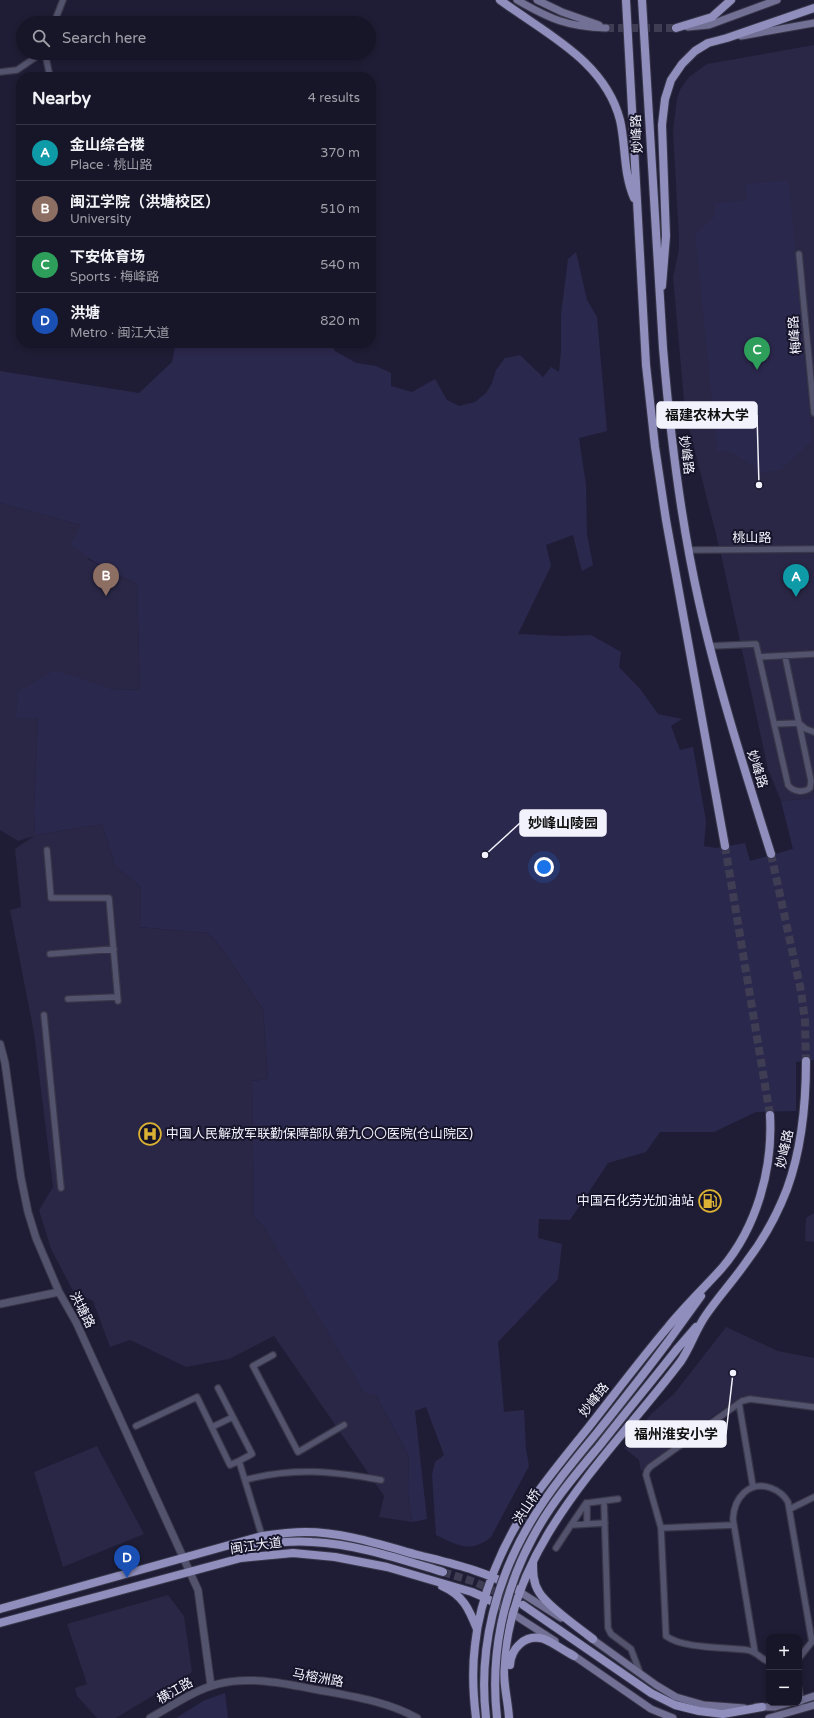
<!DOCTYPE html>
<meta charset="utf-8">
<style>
body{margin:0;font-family:"Varela Round","Noto Sans SC",sans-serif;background:#242334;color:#f1f3f6}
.controls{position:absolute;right:12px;bottom:12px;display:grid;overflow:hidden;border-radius:8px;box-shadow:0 2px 6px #0003}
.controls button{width:36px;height:36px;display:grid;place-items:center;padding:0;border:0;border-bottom:1px solid #363545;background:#171628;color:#f1f3f6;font:20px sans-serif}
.you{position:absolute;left:544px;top:867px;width:14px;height:14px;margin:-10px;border:3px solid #fff;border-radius:50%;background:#1a73e8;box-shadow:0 0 0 6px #1a73e833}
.badge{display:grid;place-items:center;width:26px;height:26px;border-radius:50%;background:#dbb233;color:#fff;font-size:13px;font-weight:700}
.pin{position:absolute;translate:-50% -33px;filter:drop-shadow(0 1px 2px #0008)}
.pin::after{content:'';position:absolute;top:21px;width:14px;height:12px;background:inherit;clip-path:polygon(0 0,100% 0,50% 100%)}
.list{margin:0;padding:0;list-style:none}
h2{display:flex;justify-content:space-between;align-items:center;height:52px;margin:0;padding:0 16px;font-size:17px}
h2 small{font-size:13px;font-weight:400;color:#9e9fa8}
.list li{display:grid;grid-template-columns:26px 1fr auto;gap:12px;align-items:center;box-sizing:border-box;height:56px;padding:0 16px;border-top:1px solid #363545}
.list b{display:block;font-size:15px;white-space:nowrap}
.list p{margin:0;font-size:13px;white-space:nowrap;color:#9e9fa8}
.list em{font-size:13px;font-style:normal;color:#9e9fa8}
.icon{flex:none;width:22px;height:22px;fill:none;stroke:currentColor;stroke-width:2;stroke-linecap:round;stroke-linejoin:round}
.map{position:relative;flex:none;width:814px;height:1718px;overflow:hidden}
.search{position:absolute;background:#171628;box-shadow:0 2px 6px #0003;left:16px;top:16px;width:360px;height:44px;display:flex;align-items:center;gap:10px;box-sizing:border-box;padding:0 14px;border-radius:22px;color:#9e9fa8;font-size:15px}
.panel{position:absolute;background:#171628;box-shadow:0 2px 6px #0003;left:16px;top:72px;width:360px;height:276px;border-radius:16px}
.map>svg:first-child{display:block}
.built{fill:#292745}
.green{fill:#2b284d}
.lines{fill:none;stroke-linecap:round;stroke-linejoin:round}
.primary-tunnel{stroke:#3f3d53;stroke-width:8;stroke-dasharray:8 4;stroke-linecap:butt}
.minor-casing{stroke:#383649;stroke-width:8}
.tertiary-casing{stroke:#383649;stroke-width:9}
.secondary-casing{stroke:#383649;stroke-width:9}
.primary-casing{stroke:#383649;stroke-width:10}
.minor{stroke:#54536e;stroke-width:5.5}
.tertiary{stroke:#54536e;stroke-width:7}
.secondary{stroke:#727095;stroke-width:7}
.primary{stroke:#8f8ebd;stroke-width:8}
.primary-bridge-casing{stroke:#383649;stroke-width:10;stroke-linecap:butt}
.primary-bridge{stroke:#8f8ebd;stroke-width:8}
.labels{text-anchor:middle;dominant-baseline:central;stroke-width:4;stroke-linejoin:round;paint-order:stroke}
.street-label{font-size:13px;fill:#f2f2fc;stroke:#16142b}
.poi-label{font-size:13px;fill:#f2f2fc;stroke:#16142b;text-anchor:start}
.leader{fill:none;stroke:#f2f2fc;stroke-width:1.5}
.callout-dot{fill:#f2f2fc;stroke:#16142b;stroke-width:1.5}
.callout{fill:#f2f2fc;stroke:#f2f2fc;stroke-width:1.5}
.callout-label{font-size:14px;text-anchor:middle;font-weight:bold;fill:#111}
</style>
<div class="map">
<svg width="814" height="1718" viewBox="0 0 814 1718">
<rect width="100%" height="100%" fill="#1f1d35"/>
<path class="built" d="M 814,45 L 814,798 L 781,801 L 768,769 L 720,550 L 685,412 L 673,277 L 679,249 L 679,238 L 673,131 L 677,98 L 681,88 L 689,77 L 707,64 Z
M 0,503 L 81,525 L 88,559 L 110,572 L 137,584 L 140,690 L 114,689 L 92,683 L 38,718 L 34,810 L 35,835 L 102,824 L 115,866 L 141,887 L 140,927 L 208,933 L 217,942 L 263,1009 L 268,1079 L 252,1081 L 254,1216 L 264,1227 L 376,1395 L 409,1456 L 408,1492 L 412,1522 L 379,1517 L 384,1496 L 274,1336 L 229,1359 L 186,1367 L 130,1340 L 110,1347 L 93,1301 L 73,1291 L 51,1249 L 39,1210 L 53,1187 L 34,1033 L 10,910 L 21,907 L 15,849 L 34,836 L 18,841 L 0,830 Z
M 814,1213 L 814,1254 L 814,1242 L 805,1241 L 806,1218 Z
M 726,1327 L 778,1351 L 814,1358 L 814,1404 L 743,1396 L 693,1430 L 641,1471 L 639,1460 L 624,1448 L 652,1413 L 674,1394 Z
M 97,1446 L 144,1534 L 63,1567 L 34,1472 Z
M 168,1595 L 184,1616 L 192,1672 L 116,1718 L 97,1718 L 77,1696 L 75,1688 L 87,1684 L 67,1624 Z"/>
<path class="green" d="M 789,180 L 812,441 L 781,470 L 756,474 L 752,464 L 727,451 L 717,452 L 695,233 L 715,216 L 714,203 L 747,200 L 745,184 Z
M 576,252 L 587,300 L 597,317 L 607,431 L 579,438 L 586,485 L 587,535 L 593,565 L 582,571 L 573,535 L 546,545 L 551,566 L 518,634 L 561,636 L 591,635 L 621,652 L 619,667 L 641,690 L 658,714 L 682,719 L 671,726 L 680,750 L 693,747 L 706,821 L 704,846 L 716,848 L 745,843 L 750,861 L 793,849 L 781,801 L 814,798 L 814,1060 L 796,1062 L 796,1111 L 756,1112 L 714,1132 L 660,1132 L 646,1152 L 608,1163 L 570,1220 L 539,1219 L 538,1238 L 562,1244 L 558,1279 L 498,1342 L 504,1412 L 524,1410 L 526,1449 L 529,1466 L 491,1537 C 471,1554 457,1545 436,1535 L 432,1475 L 435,1462 L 444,1455 L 426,1407 L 415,1411 L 427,1519 L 412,1522 L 408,1492 L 409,1456 L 376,1395 L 365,1393 L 264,1227 L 254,1216 L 252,1081 L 268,1079 L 263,1009 L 217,942 L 208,933 L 140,927 L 141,887 L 115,866 L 102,824 L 35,835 L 34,810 L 38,718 L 16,719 L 18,692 L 55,670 L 113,689 L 140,690 L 137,584 C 112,573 92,562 71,545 L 81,525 L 0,503 L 0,371 L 139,393 L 172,362 L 176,343 L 330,343 L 335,351 L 356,363 L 376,366 L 391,373 L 391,386 L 412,392 L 435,379 L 447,400 L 459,406 L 475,402 L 486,393 L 492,383 L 496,370 L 505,358 L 520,355 L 543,377 L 551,367 L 559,372 L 561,350 L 561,314 L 568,259 Z
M 225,1693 L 228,1718 L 176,1718 L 205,1700 Z"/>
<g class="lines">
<path class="primary-tunnel" d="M 606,28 L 676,28
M 725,846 L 770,1115
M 771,854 L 801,991 L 805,1021 L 806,1061
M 443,1572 L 475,1582 L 523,1605"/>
<g class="minor-casing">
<path id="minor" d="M 54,23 L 63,0
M 45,53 L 50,77
M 0,72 L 17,70 L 42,53
M 799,254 L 814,413
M 689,550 L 814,549
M 710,646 L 756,644 L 788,785 C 793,792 804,793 810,788 L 811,781 L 785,656
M 759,657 L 814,654
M 774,724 L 799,723 L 806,729 L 814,732
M 47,850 L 51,898 L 109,898 L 118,1001
M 50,954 L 114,949
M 68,999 L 117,997
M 44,1015 L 61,1188
M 273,1355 L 253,1366 L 298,1452 L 344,1425
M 218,1388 L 252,1454 L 239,1461
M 739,1403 L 753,1487
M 136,1426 L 197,1397 L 230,1465 L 239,1461 L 262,1536
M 212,1427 L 233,1417
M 245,1480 C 293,1467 332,1471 381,1480
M 604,1501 L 608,1628 L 611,1634 L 631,1649 L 640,1673
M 790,1509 L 814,1497
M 587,1524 L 587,1503 L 618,1499
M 571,1525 L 586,1503
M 661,1528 L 733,1525
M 556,1548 L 571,1525 L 605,1523
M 755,1653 L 733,1519 C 734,1498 749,1480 771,1488 C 779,1491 784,1495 788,1502 L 812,1642
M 799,1658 L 814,1639
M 769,1662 C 761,1659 756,1651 747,1650 C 726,1647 683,1649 666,1636 L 661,1528 L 646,1475 L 647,1471 L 650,1467 L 742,1401 L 750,1399 L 814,1407
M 799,1689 L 801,1703"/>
</g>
<g class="tertiary-casing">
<path id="tertiary" d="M 0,1044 L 5,1063 L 21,1178 L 28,1212 L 36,1238 L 59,1292 L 76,1322 L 198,1590 L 211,1686
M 0,1304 L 59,1292
M 150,1718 C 172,1706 194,1690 218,1684 C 252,1675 290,1685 324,1691 C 356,1697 388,1702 417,1718"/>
</g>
<g class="secondary-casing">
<path id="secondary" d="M 517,0 C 550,19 568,27 606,28
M 537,0 L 562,12 L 599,25
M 688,27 L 709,25 L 777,0
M 741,36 L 814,23
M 520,1592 L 561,1618
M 513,1614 L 555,1641
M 588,1636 L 656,1685 L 676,1697 L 704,1705 L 744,1708
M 570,1653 L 651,1709 L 673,1718
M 799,1701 L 814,1696
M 756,1707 L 775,1707 L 789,1703
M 769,1718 L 814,1705"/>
</g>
<g class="primary-casing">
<path id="primary" d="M 500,0 C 546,34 605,61 620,120 C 626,146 623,172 634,198
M 626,0 L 646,365 L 655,447 L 666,520 L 725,846
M 642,0 L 663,348 C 670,433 680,518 699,602 C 718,687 745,771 771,854
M 676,28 L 712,17 L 731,0
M 662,286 L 666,236 L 662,125 L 665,99 L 671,80 L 682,64 L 695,51 L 708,43 L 727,38 L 814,8
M 667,1343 L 701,1296
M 677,1349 L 696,1327
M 236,1546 C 262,1544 287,1540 312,1542 C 357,1544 400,1559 443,1572
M 533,1562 C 533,1572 533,1583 539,1592 C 547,1606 579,1628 593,1639
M 442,1586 C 463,1595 469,1609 477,1629
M 523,1605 L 651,1693 L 675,1705 L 699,1711 L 723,1714 L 762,1707
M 0,1609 L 262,1536 C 276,1534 290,1532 305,1532 C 343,1532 382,1545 418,1555 C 453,1564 486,1571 516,1589
M 0,1623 L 241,1558 L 293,1553 L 335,1557 L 387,1567 L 472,1592 L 486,1598 L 510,1612
M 510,1665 C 511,1649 525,1633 544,1639 C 554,1643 564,1651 574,1656
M 476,1718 C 473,1694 472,1669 475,1645 C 480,1596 503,1543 530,1503 C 548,1477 568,1453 588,1428 C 614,1395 640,1360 668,1327 C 685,1306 704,1288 722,1268 C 757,1227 773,1168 770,1115
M 509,1718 C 508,1700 503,1684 504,1666 C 511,1542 611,1454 681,1361 C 691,1346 696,1329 706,1315 C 719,1296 734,1280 747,1261 C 763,1240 777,1215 787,1189 C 802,1148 806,1105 806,1061"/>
</g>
<use href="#minor" class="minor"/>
<use href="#tertiary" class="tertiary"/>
<use href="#secondary" class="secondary"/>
<use href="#primary" class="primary"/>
<g class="primary-bridge-casing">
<path id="primary-bridge" d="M 486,1718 C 478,1648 496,1578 533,1518 C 551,1488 574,1461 596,1434 C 620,1404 644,1374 667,1343
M 497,1718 C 490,1655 503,1592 533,1537 C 551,1503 577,1473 601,1444 C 626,1412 652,1381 677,1349"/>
</g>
<use href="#primary-bridge" class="primary-bridge"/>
</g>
<defs>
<g id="hospital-ring" transform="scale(1.15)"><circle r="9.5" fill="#16142b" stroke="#dbb233" stroke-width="1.5"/><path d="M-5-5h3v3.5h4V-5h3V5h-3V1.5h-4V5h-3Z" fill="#dbb233"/></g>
<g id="fuel-ring" transform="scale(1.15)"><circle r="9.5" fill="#16142b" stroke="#dbb233" stroke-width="1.5"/><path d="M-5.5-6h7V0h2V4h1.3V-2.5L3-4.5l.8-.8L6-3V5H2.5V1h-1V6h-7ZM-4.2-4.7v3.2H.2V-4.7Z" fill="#dbb233"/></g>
</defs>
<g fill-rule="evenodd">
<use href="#hospital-ring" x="150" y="1134"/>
<use href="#fuel-ring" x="710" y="1201"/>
</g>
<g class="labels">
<g class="street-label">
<text transform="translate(637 134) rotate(-93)">妙峰路</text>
<text transform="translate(795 335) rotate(-95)">梅峰路</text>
<text transform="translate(686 455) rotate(82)">妙峰路</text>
<text x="752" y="538">桃山路</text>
<text transform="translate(757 769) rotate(72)">妙峰路</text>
<text transform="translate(785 1149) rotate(-77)">妙峰路</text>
<text transform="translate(82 1310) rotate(63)">洪塘路</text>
<text transform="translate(594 1400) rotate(-52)">妙峰路</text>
<text transform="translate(527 1507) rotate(-57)">洪山桥</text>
<text transform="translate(256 1546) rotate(-8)">闽江大道</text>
<text transform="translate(318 1678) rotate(10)">马榕洲路</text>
<text transform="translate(175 1691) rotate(-29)">横江路</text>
</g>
<g class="poi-label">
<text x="166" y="1134">中国人民解放军联勤保障部队第九〇〇医院(仓山院区)</text>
<text x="694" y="1201" text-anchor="end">中国石化劳光加油站</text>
</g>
</g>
<path class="leader" d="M759 485L757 415M485 855L520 823M733 1373L726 1434"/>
<g class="callout-dot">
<circle cx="759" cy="485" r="4"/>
<circle cx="485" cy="855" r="4"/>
<circle cx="733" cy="1373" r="4"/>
</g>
<g class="callout">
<rect x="657" y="402" width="100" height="26" rx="4"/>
<rect x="520" y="810" width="86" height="26" rx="4"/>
<rect x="626" y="1421" width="100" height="26" rx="4"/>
</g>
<g class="callout-label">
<text x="707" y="420">福建农林大学</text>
<text x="563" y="828">妙峰山陵园</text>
<text x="676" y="1439">福州淮安小学</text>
</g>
</svg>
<div class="controls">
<button>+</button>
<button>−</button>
</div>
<div class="you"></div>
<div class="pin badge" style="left:796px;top:597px;background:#0f9aa8">A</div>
<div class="pin badge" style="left:106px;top:596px;background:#8d6e63">B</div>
<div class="pin badge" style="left:757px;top:370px;background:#2e9e5b">C</div>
<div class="pin badge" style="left:127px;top:1578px;background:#1a4fb4">D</div>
<div class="search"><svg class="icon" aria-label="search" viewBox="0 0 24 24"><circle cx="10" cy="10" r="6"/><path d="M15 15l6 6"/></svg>Search here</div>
<section class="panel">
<h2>Nearby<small>4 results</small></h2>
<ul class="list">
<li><span class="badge" style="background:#0f9aa8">A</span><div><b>金山综合楼</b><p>Place · 桃山路</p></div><em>370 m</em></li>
<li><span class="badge" style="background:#8d6e63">B</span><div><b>闽江学院（洪塘校区）</b><p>University</p></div><em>510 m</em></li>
<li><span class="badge" style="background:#2e9e5b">C</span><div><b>下安体育场</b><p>Sports · 梅峰路</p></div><em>540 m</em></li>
<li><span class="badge" style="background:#1a4fb4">D</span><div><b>洪塘</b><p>Metro · 闽江大道</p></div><em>820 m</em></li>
</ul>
</section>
</div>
